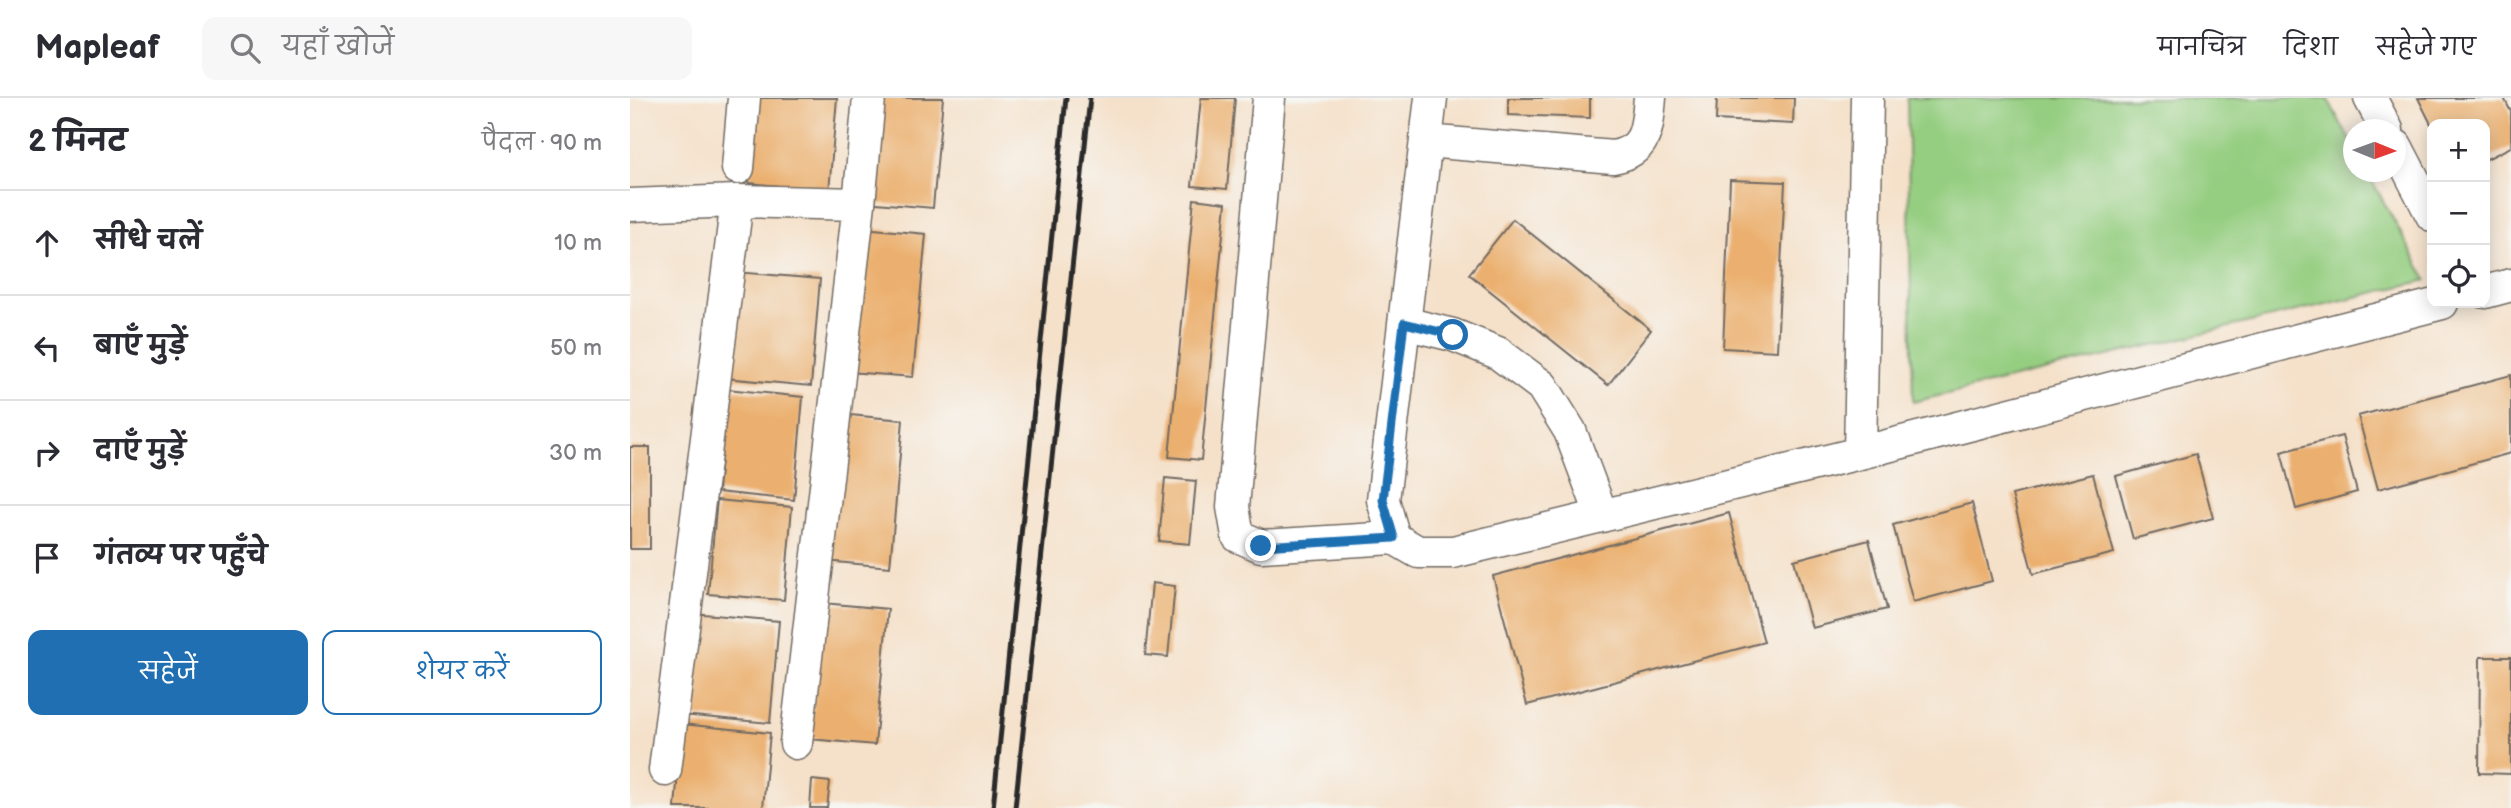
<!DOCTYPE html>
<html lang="hi">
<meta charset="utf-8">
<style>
body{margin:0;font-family:"Balsamiq Sans","Playpen Sans Deva",sans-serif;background:#f7f7f7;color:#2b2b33}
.controls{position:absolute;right:21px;top:21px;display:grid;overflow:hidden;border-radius:14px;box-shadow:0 4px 18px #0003}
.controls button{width:63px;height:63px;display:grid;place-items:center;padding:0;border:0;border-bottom:2px solid #e1e1e2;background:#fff;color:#2b2b33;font:35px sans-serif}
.compass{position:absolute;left:1713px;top:21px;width:63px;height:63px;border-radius:50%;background:#fff;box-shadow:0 4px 18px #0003;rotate:91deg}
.stop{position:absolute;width:21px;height:21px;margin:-16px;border:5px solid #1f6fb2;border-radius:50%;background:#fff}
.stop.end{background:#1f6fb2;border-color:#fff;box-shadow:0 2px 7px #0008}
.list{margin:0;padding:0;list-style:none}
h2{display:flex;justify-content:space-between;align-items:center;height:91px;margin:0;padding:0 28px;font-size:30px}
h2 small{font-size:23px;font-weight:400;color:#7c7c81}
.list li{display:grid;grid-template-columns:46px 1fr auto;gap:21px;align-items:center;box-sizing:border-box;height:105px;padding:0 28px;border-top:2px solid #e1e1e2}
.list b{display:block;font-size:26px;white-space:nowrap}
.list em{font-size:23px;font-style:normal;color:#7c7c81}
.actions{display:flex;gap:14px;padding:21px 28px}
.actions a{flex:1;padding:16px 0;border:2px solid #1f6fb2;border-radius:14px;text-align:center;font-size:24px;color:#1f6fb2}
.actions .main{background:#1f6fb2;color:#fff}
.icon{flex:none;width:38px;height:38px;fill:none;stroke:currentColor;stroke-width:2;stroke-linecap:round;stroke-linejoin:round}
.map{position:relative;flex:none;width:1881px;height:710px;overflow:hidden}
header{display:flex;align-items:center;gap:42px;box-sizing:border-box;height:98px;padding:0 35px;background:#fff;border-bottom:2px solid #e1e1e2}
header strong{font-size:33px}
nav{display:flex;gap:38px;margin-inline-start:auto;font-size:24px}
.search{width:490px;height:63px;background:#f7f7f7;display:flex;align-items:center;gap:18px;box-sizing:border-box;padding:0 24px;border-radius:14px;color:#7c7c81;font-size:26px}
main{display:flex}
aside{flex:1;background:#fff}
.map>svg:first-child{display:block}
.green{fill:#95ce81;stroke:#607c56;stroke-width:2}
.building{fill:#ebb06f}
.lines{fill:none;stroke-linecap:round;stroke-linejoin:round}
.minor-casing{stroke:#726b63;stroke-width:35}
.minor{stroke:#fff;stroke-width:32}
.rail{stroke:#2b2b2b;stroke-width:5}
.route{stroke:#1f6fb2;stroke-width:9}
</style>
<header>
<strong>Mapleaf</strong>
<div class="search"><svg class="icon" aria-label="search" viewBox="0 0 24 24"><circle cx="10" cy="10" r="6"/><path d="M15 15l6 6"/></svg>यहाँ खोजें</div>
<nav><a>मानचित्र</a><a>दिशा</a><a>सहेजे गए</a></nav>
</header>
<main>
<aside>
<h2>2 मिनट<small>पैदल · 90 m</small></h2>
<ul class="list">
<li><svg class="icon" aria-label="ahead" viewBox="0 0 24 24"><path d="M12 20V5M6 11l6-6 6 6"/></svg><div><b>सीधे चलें</b></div><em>10 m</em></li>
<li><svg class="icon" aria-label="left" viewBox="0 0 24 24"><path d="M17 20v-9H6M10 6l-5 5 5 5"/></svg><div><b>बाएँ मुड़ें</b></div><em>50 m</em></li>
<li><svg class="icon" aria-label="right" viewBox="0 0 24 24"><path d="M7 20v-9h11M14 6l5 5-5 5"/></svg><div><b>दाएँ मुड़ें</b></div><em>30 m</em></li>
<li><svg class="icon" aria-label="arrive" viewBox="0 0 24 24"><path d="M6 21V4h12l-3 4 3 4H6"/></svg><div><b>गंतव्य पर पहुँचे</b></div></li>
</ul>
<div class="actions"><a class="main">सहेजें</a><a>शेयर करें</a></div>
</aside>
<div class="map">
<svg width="1881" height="710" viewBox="0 0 1881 710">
<rect width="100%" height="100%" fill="#f6f6f2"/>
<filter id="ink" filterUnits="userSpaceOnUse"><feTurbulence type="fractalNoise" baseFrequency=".0143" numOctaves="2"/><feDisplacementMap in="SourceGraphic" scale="14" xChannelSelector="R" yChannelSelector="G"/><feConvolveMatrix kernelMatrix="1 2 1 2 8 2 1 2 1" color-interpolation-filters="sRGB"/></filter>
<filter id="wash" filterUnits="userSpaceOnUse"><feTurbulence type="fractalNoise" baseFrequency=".00686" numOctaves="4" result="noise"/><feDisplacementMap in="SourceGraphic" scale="28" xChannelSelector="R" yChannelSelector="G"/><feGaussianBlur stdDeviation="1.57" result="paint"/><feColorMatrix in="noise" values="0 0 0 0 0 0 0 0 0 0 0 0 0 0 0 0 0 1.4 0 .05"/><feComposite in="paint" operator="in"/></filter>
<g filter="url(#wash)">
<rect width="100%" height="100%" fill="#f5e1ca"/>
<path class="green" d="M 1277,0 L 1697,0 L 1723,48 L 1724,74 L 1737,74 L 1797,182 L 1283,304 Z"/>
<g id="blocks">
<path class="building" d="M 127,0 L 207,0 L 199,93 L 119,85 Z
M 245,0 L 313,0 L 303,110 L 235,104 Z
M 571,0 L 605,0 L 597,91 L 562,88 Z
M 878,0 L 960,0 L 960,20 L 878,17 Z
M 1087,0 L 1164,0 L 1163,26 L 1086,22 Z
M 1788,0 L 1874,0 L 1881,14 L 1881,49 L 1855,62 L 1855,26 L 1801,26 Z
M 1100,82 L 1155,84 L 1147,253 L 1093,250 Z
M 564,101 L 596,105 L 571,362 L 539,359 Z
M 883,121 L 1021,232 L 978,287 L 839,176 Z
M 233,130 L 296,136 L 283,279 L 219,274 Z
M 105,174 L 190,181 L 181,288 L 95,280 Z
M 1881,277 L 1881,355 L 1748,391 L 1728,318 Z
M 97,291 L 173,299 L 164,402 L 88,394 Z
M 209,316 L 273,322 L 260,469 L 195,463 Z
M 1712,338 L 1727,394 L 1666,411 L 1651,354 Z
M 0,349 L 20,349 L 20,451 L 0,451 Z
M 1566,356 L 1583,420 L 1503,441 L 1486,378 Z
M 1463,376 L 1484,455 L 1403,476 L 1382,397 Z
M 535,380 L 566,383 L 560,446 L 529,443 Z
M 87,402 L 162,409 L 154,502 L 78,496 Z
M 1342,405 L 1362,483 L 1283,504 L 1263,427 Z
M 1099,415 L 1134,544 L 897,607 L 863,478 Z
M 1239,442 L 1257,511 L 1182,530 L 1164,462 Z
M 522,485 L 545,488 L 538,559 L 515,557 Z
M 193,505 L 258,511 L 245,647 L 180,641 Z
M 62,515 L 149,523 L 140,625 L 52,617 Z
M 1850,559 L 1881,559 L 1881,676 L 1849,675 Z
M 52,626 L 140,635 L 133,710 L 45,710 Z
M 182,682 L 200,684 L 197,710 L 180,710 Z"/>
</g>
</g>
<g filter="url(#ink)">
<use href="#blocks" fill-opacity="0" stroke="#726b63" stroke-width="2"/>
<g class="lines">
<g class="minor-casing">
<path id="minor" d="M 639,0 L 603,409 L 608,438 L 631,448 L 764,440
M 801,0 L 753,402 L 764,440 L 788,454 L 823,454 L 1230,355 L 1812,205
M 1740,0 L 1757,32
M 796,43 L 983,59 C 1017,53 1017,30 1020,0
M 1766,48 L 1802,117
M 108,70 L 114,0
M 0,107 L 107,103 L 229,106 L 239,0
M 1855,194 L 1881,187
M 774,225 L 823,237 L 868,255 L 912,288 L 940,333 L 972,418
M 1230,355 L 1237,0
M 166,645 L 229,106
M 35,672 L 107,103"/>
</g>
<use href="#minor" class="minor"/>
<path class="rail" d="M 363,710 L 436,0
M 385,710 L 460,0"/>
</g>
</g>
<g class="lines" filter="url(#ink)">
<path class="route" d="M 631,448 L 764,440 L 753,402 L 774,225 L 823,237"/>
</g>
</svg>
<div class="controls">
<button>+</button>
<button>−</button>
<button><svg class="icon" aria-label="locate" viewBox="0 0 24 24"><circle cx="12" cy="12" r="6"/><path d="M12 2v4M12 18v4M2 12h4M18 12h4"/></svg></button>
</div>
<svg class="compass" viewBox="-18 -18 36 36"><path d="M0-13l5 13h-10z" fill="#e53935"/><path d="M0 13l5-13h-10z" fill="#7c7c81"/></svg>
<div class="stop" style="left:823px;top:237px"></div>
<div class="stop end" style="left:631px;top:448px"></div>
</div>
</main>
